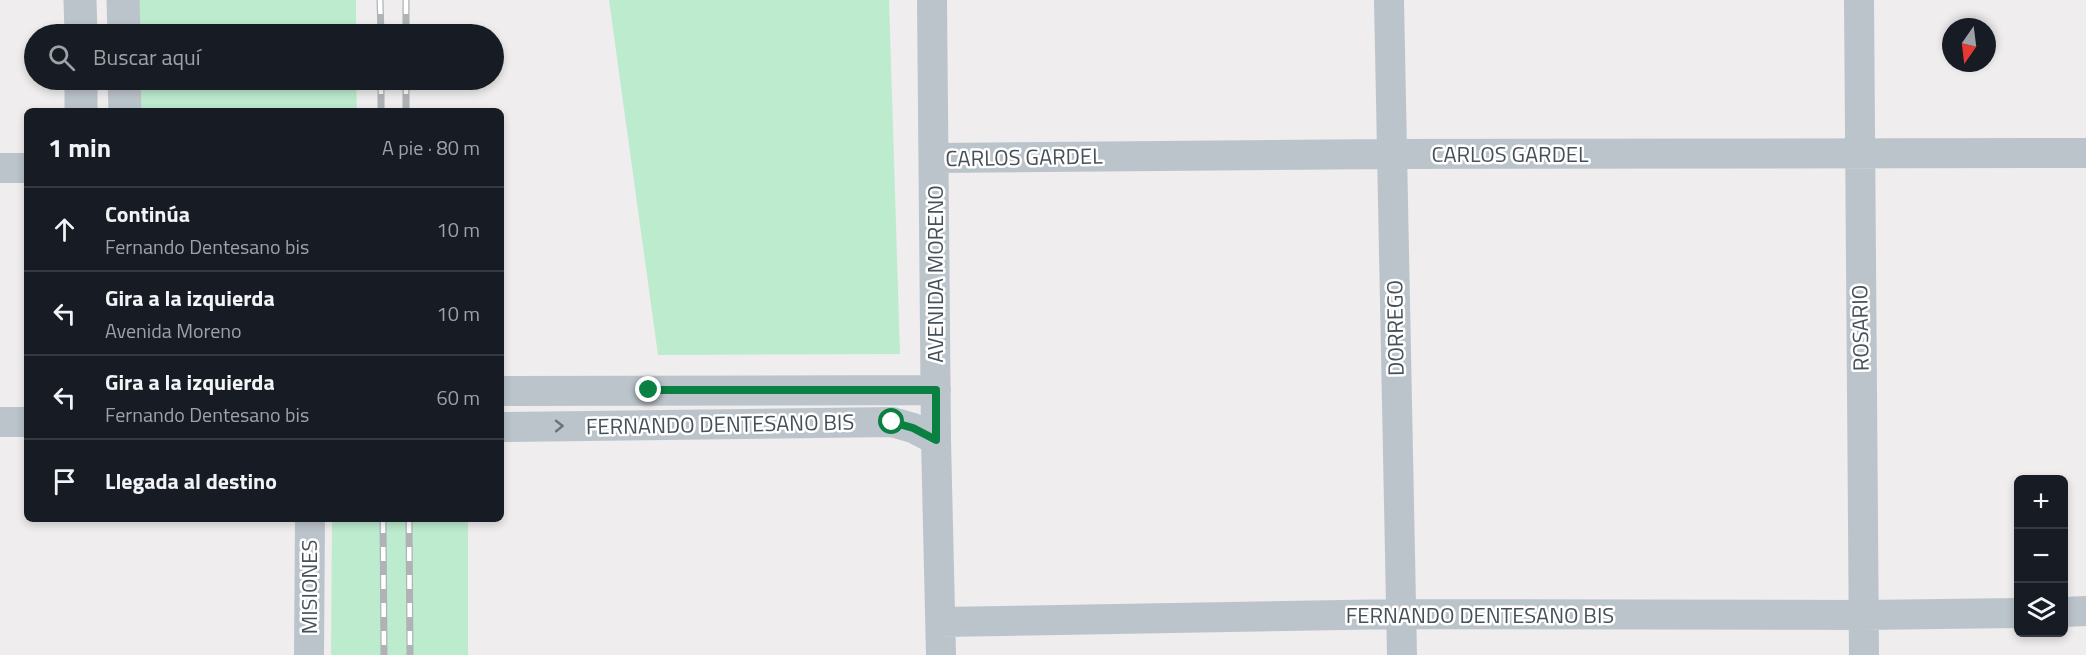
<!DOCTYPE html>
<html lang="es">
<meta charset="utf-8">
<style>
body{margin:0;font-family:"Titillium Web",sans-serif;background:#20242c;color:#f1f3f6}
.controls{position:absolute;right:18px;bottom:18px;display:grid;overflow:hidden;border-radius:9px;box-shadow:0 3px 9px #0003}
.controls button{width:54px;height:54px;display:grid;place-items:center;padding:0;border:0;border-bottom:2px solid #363941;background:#171b24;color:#f1f3f6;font:30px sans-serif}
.compass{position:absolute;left:1942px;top:18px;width:54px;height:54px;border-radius:50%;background:#171b24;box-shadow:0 3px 9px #0003;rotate:194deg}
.stop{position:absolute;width:18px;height:18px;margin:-14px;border:4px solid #0b8043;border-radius:50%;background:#fff}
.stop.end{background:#0b8043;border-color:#fff;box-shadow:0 2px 6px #0008}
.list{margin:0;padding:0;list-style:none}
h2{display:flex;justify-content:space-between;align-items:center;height:78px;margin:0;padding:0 24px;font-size:26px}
h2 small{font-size:20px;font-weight:400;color:#9ea1a6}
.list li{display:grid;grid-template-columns:39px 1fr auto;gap:18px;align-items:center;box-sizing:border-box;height:84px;padding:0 24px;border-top:2px solid #363941}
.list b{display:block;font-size:22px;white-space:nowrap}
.list p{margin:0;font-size:20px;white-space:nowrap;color:#9ea1a6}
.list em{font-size:20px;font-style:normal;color:#9ea1a6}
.icon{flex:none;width:33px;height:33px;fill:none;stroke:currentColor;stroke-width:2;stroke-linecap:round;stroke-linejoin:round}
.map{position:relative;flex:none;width:2086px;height:655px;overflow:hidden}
.search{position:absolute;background:#171b24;box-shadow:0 3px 9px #0003;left:24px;top:24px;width:480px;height:66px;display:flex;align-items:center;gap:15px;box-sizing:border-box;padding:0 21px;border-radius:33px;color:#9ea1a6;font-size:22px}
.panel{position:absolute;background:#171b24;box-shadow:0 3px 9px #0003;left:24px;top:108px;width:480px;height:414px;border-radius:9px}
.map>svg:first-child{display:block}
.green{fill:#bdebce}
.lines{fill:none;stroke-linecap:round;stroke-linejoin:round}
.minor{stroke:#bcc4cb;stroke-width:30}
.tertiary{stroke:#bcc4cb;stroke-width:33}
.rail-casing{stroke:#afb2b7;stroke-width:7}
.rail{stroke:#fff;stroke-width:4.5;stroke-dasharray:14;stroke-linecap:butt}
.oneway{stroke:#69737b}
.route{stroke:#0b8043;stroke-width:8}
.labels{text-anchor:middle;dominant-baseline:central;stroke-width:5;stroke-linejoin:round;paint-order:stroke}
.street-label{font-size:22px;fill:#465059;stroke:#fff}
</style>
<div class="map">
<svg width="2086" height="655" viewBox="0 0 2086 655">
<rect width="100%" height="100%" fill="#efeded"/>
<path class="green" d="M 138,0 L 356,0 L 356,34 L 138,34 Z
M 609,0 L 889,0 L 900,354 L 658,355 Z
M 139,80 L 356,80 L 357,111 L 139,111 Z
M 332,519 L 468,519 L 468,655 L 331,655 Z"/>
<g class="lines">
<path class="minor" d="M 932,0 L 936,440 L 941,655
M 1389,0 L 1402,655
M 1859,0 L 1864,655
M 935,158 L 1391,154 L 2086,153
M 0,168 L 27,168
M 501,391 L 936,390
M 0,422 L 27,422
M 501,427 L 892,422 L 913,428 L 936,440
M 2064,612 L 2086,611
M 941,622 L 1401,614 L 1863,615 L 2018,613
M 309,655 L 310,519"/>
<path class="tertiary" d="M 80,0 L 81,34
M 123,0 L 124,34
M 81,80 L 81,111
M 124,80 L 125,111"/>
<g class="rail-casing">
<path id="rail" d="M 380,0 L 381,34
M 406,0 L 406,34
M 381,80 L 381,111
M 406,80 L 406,111
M 383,519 L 384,655
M 409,519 L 410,655"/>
</g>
<use href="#rail" class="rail"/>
</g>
<defs><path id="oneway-chevron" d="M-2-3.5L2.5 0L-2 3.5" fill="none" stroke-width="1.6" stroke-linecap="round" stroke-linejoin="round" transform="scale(1.5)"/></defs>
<use class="oneway" href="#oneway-chevron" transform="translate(559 426) rotate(-1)"/>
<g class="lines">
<path class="route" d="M 649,390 L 936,390 L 936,440 L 913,428 L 892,422"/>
</g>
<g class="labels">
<g class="street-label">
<text x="1510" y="154">CARLOS GARDEL</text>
<text transform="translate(1024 157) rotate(-1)">CARLOS GARDEL</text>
<text transform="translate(935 274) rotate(-90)">AVENIDA MORENO</text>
<text transform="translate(1395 328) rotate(-91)">DORREGO</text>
<text transform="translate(1860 328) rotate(-91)">ROSARIO</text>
<text transform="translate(720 424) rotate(-1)">FERNANDO DENTESANO BIS</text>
<text transform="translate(309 587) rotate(-90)">MISIONES</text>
<text x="1480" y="615">FERNANDO DENTESANO BIS</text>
</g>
</g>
</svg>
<div class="controls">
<button>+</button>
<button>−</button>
<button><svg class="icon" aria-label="layers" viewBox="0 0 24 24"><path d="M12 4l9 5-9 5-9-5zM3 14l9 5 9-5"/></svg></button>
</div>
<svg class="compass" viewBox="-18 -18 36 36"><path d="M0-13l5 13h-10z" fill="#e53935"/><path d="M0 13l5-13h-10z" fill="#9ea1a6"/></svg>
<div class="stop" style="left:892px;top:422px"></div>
<div class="stop end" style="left:649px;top:390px"></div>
<div class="search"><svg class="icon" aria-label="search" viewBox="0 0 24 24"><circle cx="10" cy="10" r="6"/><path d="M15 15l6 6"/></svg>Buscar aquí</div>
<section class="panel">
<h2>1 min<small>A pie · 80 m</small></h2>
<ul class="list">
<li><svg class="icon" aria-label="ahead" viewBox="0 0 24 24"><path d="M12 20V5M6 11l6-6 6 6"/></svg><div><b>Continúa</b><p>Fernando Dentesano bis</p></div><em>10 m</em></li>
<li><svg class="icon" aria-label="left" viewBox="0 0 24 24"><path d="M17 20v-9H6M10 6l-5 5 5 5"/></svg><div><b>Gira a la izquierda</b><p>Avenida Moreno</p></div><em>10 m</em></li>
<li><svg class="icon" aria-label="left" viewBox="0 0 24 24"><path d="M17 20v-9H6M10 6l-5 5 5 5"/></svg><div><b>Gira a la izquierda</b><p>Fernando Dentesano bis</p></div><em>60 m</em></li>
<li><svg class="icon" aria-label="arrive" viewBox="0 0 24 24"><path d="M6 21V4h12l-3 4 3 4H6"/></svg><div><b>Llegada al destino</b></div></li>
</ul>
</section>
</div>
